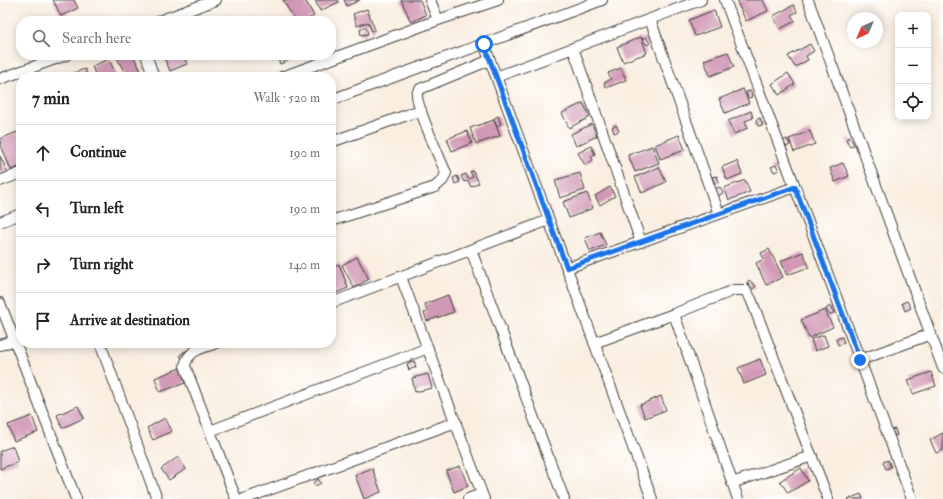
<!DOCTYPE html>
<meta charset="utf-8">
<style>
body{margin:0;font-family:"IM FELL Double Pica",serif;background:#f6f6f6;color:#222}
.controls{position:absolute;right:12px;top:12px;display:grid;overflow:hidden;border-radius:8px;box-shadow:0 2px 10px #0003}
.controls button{width:36px;height:36px;display:grid;place-items:center;padding:0;border:0;border-bottom:1px solid #e0e0e0;background:#fff;color:#222;font:20px sans-serif}
.compass{position:absolute;left:847px;top:12px;width:36px;height:36px;border-radius:50%;background:#fff;box-shadow:0 2px 10px #0003;rotate:224deg}
.stop{position:absolute;width:12px;height:12px;margin:-9px;border:3px solid #1a73e8;border-radius:50%;background:#fff}
.stop.end{background:#1a73e8;border-color:#fff;box-shadow:0 1px 4px #0008}
.list{margin:0;padding:0;list-style:none}
h2{display:flex;justify-content:space-between;align-items:center;height:52px;margin:0;padding:0 16px;font-size:17px}
h2 small{font-size:13px;font-weight:400;color:#767676}
.list li{display:grid;grid-template-columns:26px 1fr auto;gap:12px;align-items:center;box-sizing:border-box;height:56px;padding:0 16px;border-top:1px solid #e0e0e0}
.list b{display:block;font-size:15px;white-space:nowrap}
.list em{font-size:13px;font-style:normal;color:#767676}
.icon{flex:none;width:22px;height:22px;fill:none;stroke:currentColor;stroke-width:2;stroke-linecap:round;stroke-linejoin:round}
.map{position:relative;flex:none;width:943px;height:499px;overflow:hidden}
.search{position:absolute;background:#fff;box-shadow:0 2px 10px #0003;left:16px;top:16px;width:320px;height:44px;display:flex;align-items:center;gap:10px;box-sizing:border-box;padding:0 14px;border-radius:16px;color:#767676;font-size:15px}
.panel{position:absolute;background:#fff;box-shadow:0 2px 10px #0003;left:16px;top:72px;width:320px;height:276px;border-radius:16px}
.map>svg:first-child{display:block}
.building{fill:#d199b5}
.lines{fill:none;stroke-linecap:round;stroke-linejoin:round}
.minor-casing{stroke:#3d3c39;stroke-width:12}
.minor{stroke:#fff;stroke-width:10}
.route{stroke:#1a73e8;stroke-width:5}
</style>
<div class="map">
<svg width="943" height="499" viewBox="0 0 943 499">
<rect width="100%" height="100%" fill="#fff"/>
<filter id="ink" filterUnits="userSpaceOnUse"><feTurbulence type="fractalNoise" baseFrequency=".025" numOctaves="2"/><feDisplacementMap in="SourceGraphic" scale="8" xChannelSelector="R" yChannelSelector="G"/><feConvolveMatrix kernelMatrix="1 2 1 2 8 2 1 2 1" color-interpolation-filters="sRGB"/></filter>
<filter id="wash" filterUnits="userSpaceOnUse"><feTurbulence type="fractalNoise" baseFrequency=".012" numOctaves="4" result="noise"/><feDisplacementMap in="SourceGraphic" scale="16" xChannelSelector="R" yChannelSelector="G"/><feGaussianBlur stdDeviation="0.9" result="paint"/><feColorMatrix in="noise" values="0 0 0 0 0 0 0 0 0 0 0 0 0 0 0 0 0 1.4 0 .05"/><feComposite in="paint" operator="in"/></filter>
<g filter="url(#wash)">
<rect width="100%" height="100%" fill="#f9eee0"/>
<g id="blocks">
<path class="building" d="M 53,0 L 74,0 L 78,8 L 61,16 Z
M 283,0 L 305,0 L 314,16 L 304,21 L 295,21 Z
M 315,0 L 338,0 L 339,2 L 320,11 Z
M 344,0 L 360,0 L 347,6 Z
M 401,0 L 420,0 L 426,15 L 411,22 Z
M 741,0 L 763,0 L 768,11 L 746,21 L 737,2 Z
M 794,5 L 797,12 L 791,15 L 795,21 L 780,29 L 773,16 Z
M 367,9 L 375,30 L 372,31 L 368,22 L 357,26 L 353,14 Z
M 714,10 L 720,27 L 695,36 L 689,20 Z
M 366,27 L 368,34 L 361,35 L 360,29 Z
M 641,37 L 647,53 L 623,62 L 617,47 Z
M 646,37 L 650,43 L 647,45 L 642,39 Z
M 810,44 L 814,51 L 806,56 L 808,60 L 795,67 L 788,56 Z
M 728,52 L 734,67 L 710,76 L 704,60 Z
M 123,55 L 133,55 L 144,77 L 127,77 L 117,58 Z
M 163,55 L 183,55 L 187,64 L 170,71 Z
M 276,55 L 295,55 L 296,57 L 280,64 Z
M 109,59 L 117,77 L 96,77 L 92,66 Z
M 621,68 L 626,80 L 606,88 L 604,83 L 611,79 L 608,73 Z
M 85,69 L 88,77 L 62,77 Z
M 788,73 L 795,84 L 779,95 L 772,84 Z
M 743,89 L 749,103 L 725,113 L 719,99 Z
M 751,91 L 752,97 L 748,98 L 746,92 Z
M 583,103 L 590,117 L 569,128 L 562,113 Z
M 751,111 L 753,118 L 745,121 L 748,128 L 734,134 L 728,121 Z
M 498,116 L 501,124 L 497,126 L 493,119 Z
M 760,118 L 763,125 L 758,126 L 756,120 Z
M 494,120 L 500,136 L 476,144 L 470,128 Z
M 592,124 L 597,136 L 576,146 L 571,134 Z
M 616,125 L 619,131 L 614,133 L 612,127 Z
M 467,131 L 472,143 L 452,151 L 447,139 Z
M 810,131 L 815,144 L 794,152 L 789,139 Z
M 17,132 L 21,143 L 21,166 L 11,170 L 0,143 L 0,139 Z
M 679,135 L 685,150 L 660,159 L 655,145 Z
M 850,137 L 854,145 L 850,147 L 846,139 Z
M 787,139 L 790,145 L 786,147 L 783,141 Z
M 591,146 L 595,154 L 591,156 L 593,160 L 585,165 L 578,153 Z
M 652,146 L 659,163 L 635,172 L 628,155 Z
M 0,156 L 10,177 L 0,179 Z
M 737,161 L 742,174 L 727,180 L 722,167 Z
M 843,163 L 849,176 L 835,182 L 830,168 Z
M 776,165 L 779,170 L 774,172 L 771,167 Z
M 659,167 L 666,182 L 642,193 L 635,177 Z
M 473,171 L 479,183 L 471,187 L 468,181 L 464,182 L 461,176 L 466,174 L 468,179 L 473,177 L 470,172 Z
M 580,173 L 585,190 L 560,198 L 555,180 Z
M 457,176 L 460,182 L 455,184 L 453,178 Z
M 717,176 L 719,182 L 715,184 L 712,177 Z
M 745,180 L 750,192 L 729,200 L 724,188 Z
M 610,187 L 615,196 L 600,205 L 595,196 Z
M 720,187 L 723,193 L 718,196 L 715,189 Z
M 587,193 L 593,208 L 569,218 L 563,202 Z
M 600,232 L 606,245 L 590,251 L 585,238 Z
M 769,249 L 783,277 L 766,285 L 756,263 L 764,259 L 761,253 Z
M 803,252 L 809,267 L 787,275 L 781,261 Z
M 357,257 L 369,279 L 354,288 L 342,265 Z
M 339,264 L 348,288 L 333,294 L 331,289 L 331,267 Z
M 749,280 L 756,286 L 753,289 L 747,283 Z
M 448,295 L 454,312 L 427,321 L 424,313 L 427,312 L 425,304 Z
M 907,301 L 911,308 L 905,311 L 902,303 Z
M 830,306 L 834,313 L 830,315 L 826,309 Z
M 825,310 L 833,327 L 809,338 L 801,320 Z
M 824,335 L 828,346 L 815,351 L 811,339 Z
M 842,337 L 844,343 L 838,345 L 836,339 Z
M 185,351 L 188,355 L 182,359 L 180,355 Z
M 760,359 L 766,375 L 744,384 L 738,368 Z
M 414,361 L 416,367 L 409,370 L 407,364 Z
M 180,368 L 185,383 L 160,392 L 155,378 Z
M 931,372 L 936,386 L 913,394 L 908,380 Z
M 428,374 L 432,388 L 415,392 L 412,378 Z
M 661,396 L 666,410 L 645,418 L 640,405 Z
M 78,406 L 84,418 L 62,428 L 57,415 Z
M 32,416 L 38,432 L 14,441 L 8,425 Z
M 165,418 L 172,431 L 153,440 L 147,428 Z
M 895,429 L 897,435 L 893,436 L 891,430 Z
M 943,433 L 943,450 L 936,453 L 930,440 Z
M 13,446 L 18,462 L 0,469 L 0,451 Z
M 178,457 L 186,469 L 169,480 L 161,469 Z
M 888,460 L 891,467 L 886,469 L 883,462 Z
M 460,466 L 468,486 L 454,492 L 446,471 Z
M 372,468 L 381,492 L 364,499 L 355,475 Z
M 801,468 L 808,481 L 788,493 L 780,481 Z
M 318,479 L 321,483 L 315,486 L 313,483 Z
M 861,494 L 863,499 L 848,499 Z"/>
</g>
</g>
<g filter="url(#ink)">
<use href="#blocks" fill-opacity="0" stroke="#3d3c39" stroke-width="1"/>
<g class="lines">
<g class="minor-casing">
<path id="minor" d="M 430,0 L 438,20
M 725,0 L 912,499
M 808,0 L 943,368
M 650,19 L 719,214
M 159,21 L 216,0
M 484,44 L 652,499
M 573,48 L 641,242
M 146,55 L 154,77
M 282,77 L 438,20 L 498,0
M 496,77 L 701,0
M 0,79 L 66,55
M 331,100 L 602,0
M 331,142 L 421,110
M 0,181 L 21,173
M 331,221 L 435,187 L 443,180 L 446,173 C 440,159 416,106 417,94 C 418,91 418,91 420,89 L 490,60
M 0,222 L 21,214
M 471,250 L 564,499
M 567,268 L 795,187
M 401,277 L 484,499
M 0,303 L 76,499
M 331,303 L 549,220
M 674,314 L 738,499
M 100,343 L 157,499
M 217,343 C 203,348 188,349 185,366 L 236,499
M 594,343 L 674,314 L 734,290 L 745,290 L 751,299 L 828,499
M 0,345 L 15,340
M 860,360 L 931,334
M 210,431 L 428,348
M 732,483 L 812,456
M 244,499 L 456,422
M 468,499 L 482,494"/>
</g>
<use href="#minor" class="minor"/>
</g>
</g>
<g class="lines" filter="url(#ink)">
<path class="route" d="M 484,44 L 567,268 L 795,187 L 860,360"/>
</g>
</svg>
<div class="controls">
<button>+</button>
<button>−</button>
<button><svg class="icon" aria-label="locate" viewBox="0 0 24 24"><circle cx="12" cy="12" r="6"/><path d="M12 2v4M12 18v4M2 12h4M18 12h4"/></svg></button>
</div>
<svg class="compass" viewBox="-18 -18 36 36"><path d="M0-13l5 13h-10z" fill="#e53935"/><path d="M0 13l5-13h-10z" fill="#767676"/></svg>
<div class="stop" style="left:484px;top:44px"></div>
<div class="stop end" style="left:860px;top:360px"></div>
<div class="search"><svg class="icon" aria-label="search" viewBox="0 0 24 24"><circle cx="10" cy="10" r="6"/><path d="M15 15l6 6"/></svg>Search here</div>
<section class="panel">
<h2>7 min<small>Walk · 520 m</small></h2>
<ul class="list">
<li><svg class="icon" aria-label="ahead" viewBox="0 0 24 24"><path d="M12 20V5M6 11l6-6 6 6"/></svg><div><b>Continue</b></div><em>190 m</em></li>
<li><svg class="icon" aria-label="left" viewBox="0 0 24 24"><path d="M17 20v-9H6M10 6l-5 5 5 5"/></svg><div><b>Turn left</b></div><em>190 m</em></li>
<li><svg class="icon" aria-label="right" viewBox="0 0 24 24"><path d="M7 20v-9h11M14 6l5 5-5 5"/></svg><div><b>Turn right</b></div><em>140 m</em></li>
<li><svg class="icon" aria-label="arrive" viewBox="0 0 24 24"><path d="M6 21V4h12l-3 4 3 4H6"/></svg><div><b>Arrive at destination</b></div></li>
</ul>
</section>
</div>
